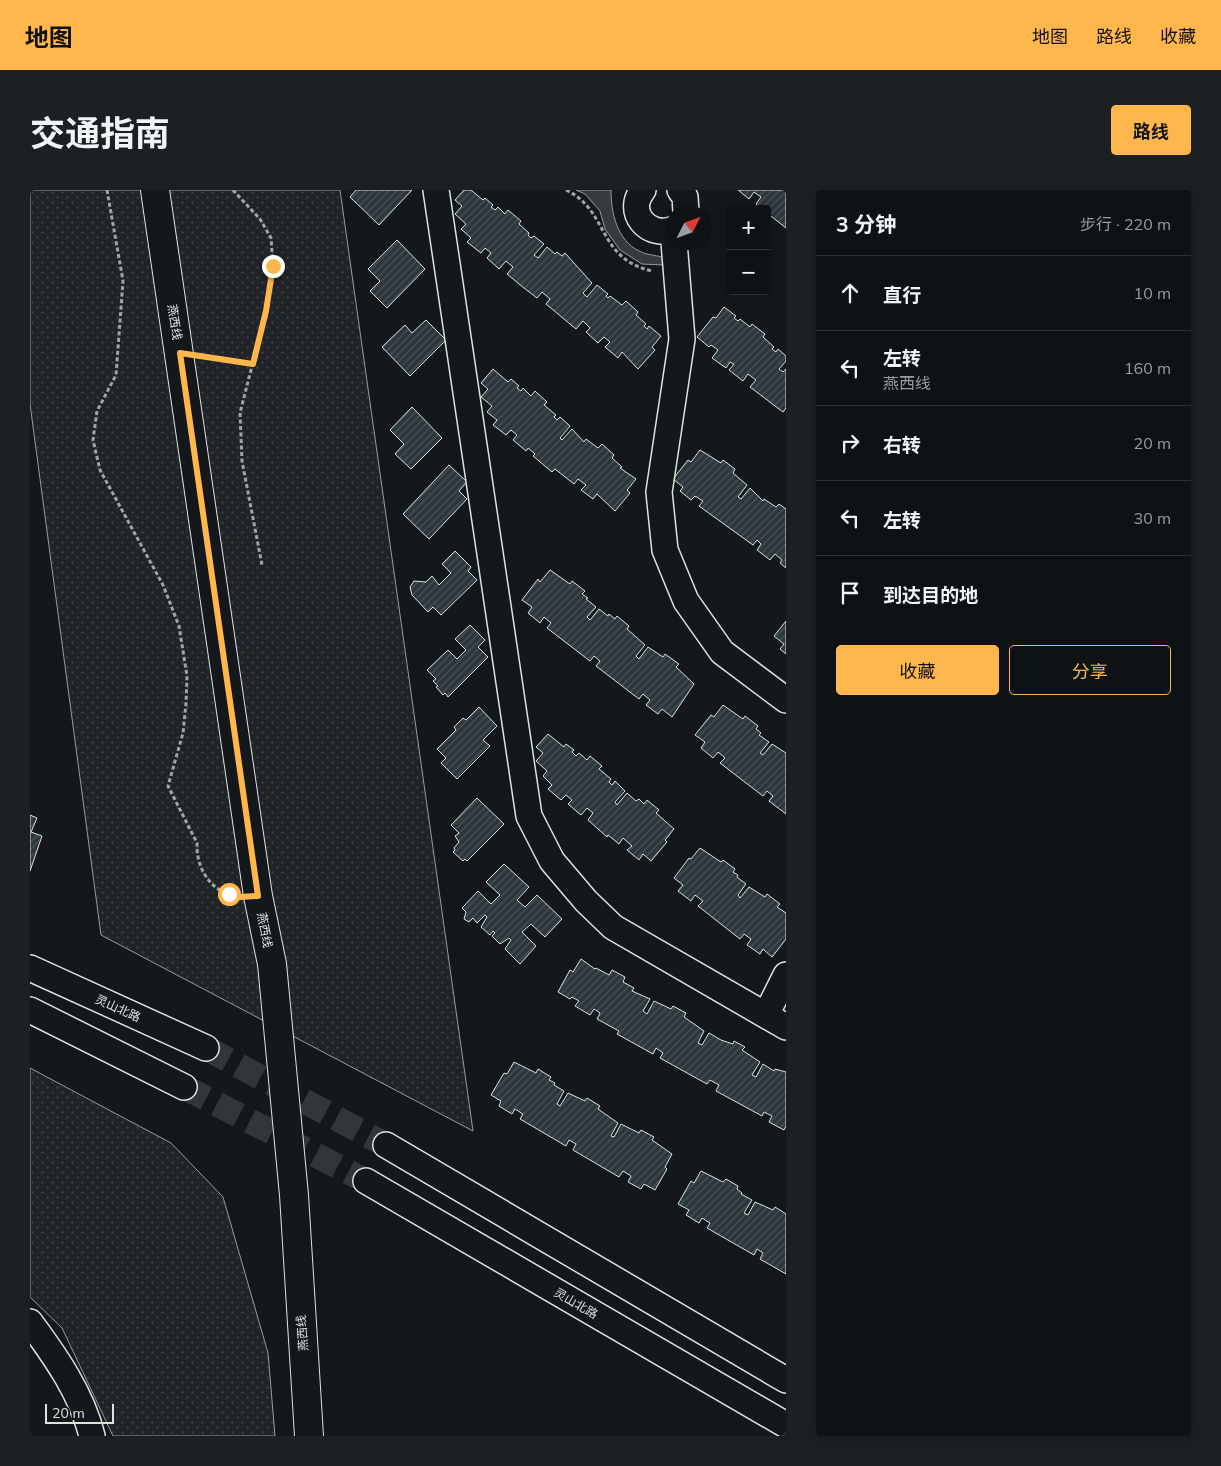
<!DOCTYPE html>
<html lang="zh">
<meta charset="utf-8">
<style>
body{margin:0;font-family:Mulish,"Noto Sans SC",sans-serif;background:#1d2022;color:#f1f3f6}
.controls{position:absolute;right:15px;top:15px;display:grid;overflow:hidden;border-radius:5px;box-shadow:0 2px 8px #0003}
.controls button{width:45px;height:45px;display:grid;place-items:center;padding:0;border:0;border-bottom:1px solid #2f3234;background:#0f1215;color:#f1f3f6;font:25px sans-serif}
.compass{position:absolute;left:636px;top:15px;width:45px;height:45px;border-radius:50%;background:#0f1215;box-shadow:0 2px 8px #0003;rotate:48deg}
.scale{position:absolute;left:15px;bottom:12px;width:69px;box-sizing:border-box;padding-left:5px;border:2px solid #d8e6dc;border-top:0;font-size:14px;line-height:18px;white-space:nowrap;color:#d8e6dc;-webkit-text-stroke:4px #14181c;paint-order:stroke}
.stop{position:absolute;width:15px;height:15px;margin:-11px;border:4px solid #ffb74d;border-radius:50%;background:#fff}
.stop.end{background:#ffb74d;border-color:#fff;box-shadow:0 1px 5px #0008}
.list{margin:0;padding:0;list-style:none}
h2{display:flex;justify-content:space-between;align-items:center;height:65px;margin:0;padding:0 20px;font-size:21px}
h2 small{font-size:16px;font-weight:400;color:#9b9ea0}
.list li{display:grid;grid-template-columns:32px 1fr auto;gap:15px;align-items:center;box-sizing:border-box;height:75px;padding:0 20px;border-top:1px solid #2f3234}
.list b{display:block;font-size:19px;white-space:nowrap}
.list p{margin:0;font-size:16px;white-space:nowrap;color:#9b9ea0}
.list em{font-size:16px;font-style:normal;color:#9b9ea0}
.actions{display:flex;gap:10px;padding:15px 20px}
.actions a{flex:1;padding:11px 0;border:1px solid #ffb74d;border-radius:5px;text-align:center;font-size:18px;color:#ffb74d}
.actions .main{background:#ffb74d;color:#111}
.icon{flex:none;width:28px;height:28px;fill:none;stroke:currentColor;stroke-width:2;stroke-linecap:round;stroke-linejoin:round}
.map{position:relative;flex:none;width:756px;height:1246px;overflow:hidden;border-radius:5px}
header{display:flex;align-items:center;gap:30px;box-sizing:border-box;height:70px;padding:0 25px;background:#ffb74d;color:#111}
header strong{font-size:24px}
nav{display:flex;gap:28px;margin-inline-start:auto;font-size:18px}
.intro{display:flex;align-items:center;justify-content:space-between;box-sizing:border-box;height:120px;padding:0 30px}
h1{margin:0;font-size:35px}
.button{padding:12px 22px;border-radius:5px;background:#ffb74d;color:#111;font-size:18px;font-weight:700}
main{display:flex;gap:30px;padding:0 30px}
aside{flex:1;background:#0f1215;border-radius:5px;box-shadow:0 2px 8px #0003}
.map>svg:first-child{display:block}
.park{fill:url(#park-dots);stroke:#939e99}
.water{fill:#363b3e;stroke:#939e99}
.building{fill:url(#building-hatch);stroke:#d8e6dc}
.lines{fill:none;stroke-linecap:round;stroke-linejoin:round}
.minor-tunnel{stroke:#313739;stroke-width:25;stroke-dasharray:25 12;stroke-linecap:butt}
.minor-casing{stroke:#d8e6dc;stroke-width:28}
.major-casing{stroke:#d8e6dc;stroke-width:30}
.path{stroke:#9da8a2;stroke-width:3;stroke-dasharray:4 2.5;stroke-linecap:butt}
.minor{stroke:#14181c;stroke-width:25}
.major{stroke:#14181c;stroke-width:28}
.route{stroke:#ffb74d;stroke-width:6}
.labels{text-anchor:middle;dominant-baseline:central;stroke-width:4;stroke-linejoin:round;paint-order:stroke}
.street-label{font-size:12px;fill:#d8e6dc;stroke:#14181c}
</style>
<header>
<strong>地图</strong>
<nav><a>地图</a><a>路线</a><a>收藏</a></nav>
</header>
<div class="intro"><h1>交通指南</h1><a class="button">路线</a></div>
<main>
<div class="map">
<svg width="756" height="1246" viewBox="0 0 756 1246">
<defs>
<pattern id="park-dots" width="8" height="8" patternUnits="userSpaceOnUse" patternTransform="scale(1.25)"><rect width="8" height="8" fill="#202428"/><path d="M2 2h.1M6 6h.1" fill="none" stroke="#404447" stroke-width="1.8" stroke-linecap="round"/></pattern>
<pattern id="building-hatch" width="6" height="6" patternUnits="userSpaceOnUse" patternTransform="scale(1.25)"><rect width="6" height="6" fill="#2c363c"/><path d="M-1 1l2-2M0 6l6-6M5 7l2-2" fill="none" stroke="#4a5358"/></pattern>
</defs>
<rect width="100%" height="100%" fill="#14181c"/>
<path class="park" d="M 0,0 L 310,0 L 443,941 L 71,745 L 0,214 Z
M 0,878 L 141,953 L 193,1007 L 238,1163 L 245,1246 L 83,1246 L 32,1138 L 0,1107 Z"/>
<path class="water" d="M 546,0 L 581,0 C 581,23 587,50 609,61 C 616,65 625,65 632,67 L 634,75 L 612,74 L 590,60 L 575,39 L 570,21 L 555,4 Z"/>
<path class="building" d="M 326,0 L 382,0 L 349,35 L 320,7 Z
M 434,0 L 441,0 L 453,10 L 455,8 L 463,15 L 461,17 L 465,20 L 468,17 L 475,24 L 478,20 L 491,31 L 489,34 L 499,43 L 498,45 L 501,48 L 504,46 L 514,54 L 504,65 L 508,68 L 517,57 L 525,64 L 527,62 L 532,66 L 535,63 L 562,93 L 553,103 L 557,107 L 567,95 L 578,104 L 576,106 L 578,108 L 580,106 L 592,115 L 596,111 L 608,122 L 606,125 L 616,134 L 614,136 L 617,139 L 619,136 L 631,146 L 622,157 L 625,160 L 608,179 L 592,162 L 588,168 L 575,157 L 580,152 L 574,147 L 568,153 L 556,142 L 560,138 L 553,131 L 546,139 L 516,114 L 520,109 L 512,102 L 507,108 L 494,98 L 477,84 L 483,77 L 476,71 L 469,79 L 457,68 L 461,63 L 455,58 L 451,63 L 437,52 L 441,48 L 431,39 L 436,34 L 425,24 L 432,16 L 425,10 Z
M 708,0 L 756,0 L 756,38 L 737,23 L 737,19 L 732,19 L 726,14 L 731,7 L 724,2 L 719,9 Z
M 367,50 L 395,79 L 357,118 L 340,101 L 350,91 L 338,79 Z
M 694,117 L 706,126 L 704,128 L 708,131 L 710,129 L 720,137 L 722,134 L 735,144 L 733,147 L 744,157 L 742,159 L 746,162 L 748,159 L 756,166 L 756,171 L 749,179 L 753,182 L 756,179 L 756,218 L 753,222 L 720,197 L 726,190 L 718,184 L 713,191 L 699,180 L 704,174 L 700,172 L 696,178 L 682,168 L 688,160 L 681,155 L 679,157 L 667,147 L 683,127 L 686,128 Z
M 396,130 L 416,150 L 380,186 L 352,157 L 375,135 L 382,143 Z
M 463,179 L 478,192 L 481,189 L 489,196 L 487,198 L 491,201 L 493,198 L 501,206 L 505,201 L 517,212 L 514,215 L 526,225 L 524,227 L 527,230 L 530,227 L 540,236 L 530,248 L 532,250 L 542,239 L 554,252 L 556,249 L 568,258 L 572,254 L 584,265 L 582,268 L 592,277 L 590,278 L 606,289 L 597,300 L 600,303 L 585,321 L 567,304 L 563,309 L 551,300 L 556,295 L 548,289 L 544,294 L 525,279 L 522,282 L 503,266 L 505,264 L 498,258 L 496,261 L 483,250 L 487,245 L 481,240 L 476,245 L 463,235 L 467,230 L 457,222 L 462,216 L 451,207 L 458,199 L 451,193 Z
M 382,217 L 412,248 L 381,279 L 365,264 L 374,254 L 360,240 Z
M 670,260 L 691,273 L 693,270 L 705,279 L 703,283 L 717,295 L 708,307 L 711,309 L 720,298 L 733,311 L 734,309 L 746,317 L 749,314 L 756,319 L 756,378 L 750,373 L 752,370 L 745,364 L 740,370 L 727,360 L 731,354 L 727,350 L 723,355 L 669,316 L 673,311 L 665,306 L 661,310 L 650,301 L 653,297 L 643,289 L 658,270 L 661,272 Z
M 419,275 L 437,292 L 429,301 L 437,309 L 399,349 L 373,324 Z
M 425,361 L 441,377 L 438,381 L 447,390 L 411,425 L 403,417 L 398,422 L 382,405 L 380,397 L 384,391 L 396,392 L 402,386 L 409,395 L 421,383 L 412,374 Z
M 520,380 L 540,394 L 542,391 L 555,401 L 552,404 L 558,408 L 556,409 L 566,417 L 557,427 L 560,430 L 569,419 L 578,426 L 579,424 L 585,429 L 587,426 L 599,436 L 597,439 L 615,455 L 606,466 L 609,469 L 618,457 L 633,467 L 635,464 L 649,474 L 646,477 L 664,494 L 642,527 L 632,519 L 628,524 L 616,515 L 620,510 L 613,504 L 609,509 L 566,476 L 570,471 L 564,466 L 560,471 L 517,438 L 521,433 L 514,427 L 510,433 L 498,423 L 502,417 L 492,410 L 508,389 L 510,392 Z
M 756,431 L 756,464 L 750,459 L 754,454 L 744,446 Z
M 440,435 L 455,450 L 448,457 L 458,467 L 418,507 L 415,503 L 413,505 L 406,497 L 408,496 L 403,491 L 406,489 L 397,480 L 418,460 L 427,469 L 436,460 L 425,449 Z
M 693,515 L 713,529 L 715,526 L 728,536 L 726,539 L 731,543 L 729,545 L 739,552 L 730,563 L 733,565 L 742,554 L 756,563 L 756,624 L 739,611 L 743,606 L 737,601 L 733,606 L 690,573 L 695,568 L 688,562 L 683,568 L 671,558 L 675,552 L 665,545 L 681,525 L 684,527 Z
M 449,517 L 467,536 L 453,550 L 460,556 L 427,589 L 411,573 L 416,568 L 407,559 L 426,540 L 424,537 L 433,528 L 436,530 Z
M 518,544 L 534,557 L 536,554 L 544,560 L 542,562 L 546,566 L 549,563 L 557,570 L 560,566 L 572,576 L 569,579 L 581,589 L 579,592 L 582,595 L 585,591 L 595,601 L 585,612 L 587,615 L 597,603 L 606,611 L 609,609 L 614,614 L 617,610 L 629,620 L 626,623 L 644,639 L 635,650 L 637,652 L 621,671 L 613,664 L 609,670 L 597,660 L 602,656 L 593,648 L 589,654 L 578,645 L 577,647 L 558,630 L 563,623 L 557,618 L 551,625 L 538,614 L 542,610 L 536,605 L 531,610 L 518,599 L 522,595 L 513,586 L 517,581 L 506,571 L 513,563 L 506,557 Z
M 447,608 L 474,634 L 437,671 L 435,669 L 433,671 L 423,662 L 425,660 L 424,658 L 429,652 L 425,646 L 429,643 L 421,635 Z
M 0,625 L 7,628 L 1,642 L 12,646 L 0,681 Z
M 670,658 L 691,672 L 693,670 L 705,679 L 703,682 L 708,685 L 707,687 L 716,694 L 708,705 L 710,708 L 719,697 L 735,707 L 737,704 L 750,714 L 747,717 L 756,723 L 756,749 L 742,767 L 733,759 L 730,764 L 717,755 L 721,749 L 714,744 L 710,749 L 668,716 L 673,711 L 665,705 L 661,711 L 648,701 L 653,695 L 644,688 L 659,668 L 661,669 Z
M 474,674 L 499,697 L 487,710 L 495,717 L 507,705 L 532,729 L 515,747 L 501,734 L 492,742 L 506,756 L 490,774 L 475,759 L 481,750 L 479,748 L 470,754 L 462,746 L 465,743 L 463,741 L 460,745 L 451,737 L 457,727 L 455,725 L 447,733 L 443,728 L 439,732 L 434,729 L 436,722 L 432,718 L 448,701 L 461,714 L 470,705 L 456,692 Z
M 551,769 L 565,779 L 566,778 L 579,785 L 582,780 L 595,787 L 593,792 L 604,798 L 602,801 L 620,809 L 613,821 L 617,824 L 624,811 L 641,819 L 643,816 L 656,823 L 654,827 L 674,841 L 668,853 L 672,855 L 679,843 L 691,850 L 703,854 L 704,851 L 715,857 L 712,860 L 730,872 L 722,885 L 726,887 L 733,874 L 744,881 L 745,879 L 756,882 L 756,936 L 754,940 L 739,932 L 742,926 L 734,922 L 732,926 L 686,901 L 689,895 L 680,890 L 677,894 L 630,868 L 633,863 L 626,858 L 623,864 L 587,844 L 589,841 L 567,829 L 570,823 L 564,819 L 560,825 L 545,816 L 549,811 L 542,807 L 540,809 L 528,802 L 540,780 L 543,782 Z
M 484,872 L 506,883 L 508,879 L 521,887 L 519,890 L 525,893 L 524,895 L 534,901 L 527,914 L 530,916 L 538,903 L 555,911 L 557,908 L 570,916 L 568,919 L 588,933 L 581,946 L 584,947 L 591,934 L 609,943 L 611,940 L 624,947 L 622,950 L 642,964 L 635,977 L 637,979 L 625,1000 L 614,994 L 611,999 L 598,992 L 601,986 L 593,981 L 589,987 L 543,960 L 546,954 L 539,950 L 536,956 L 490,929 L 493,924 L 485,919 L 482,924 L 469,916 L 471,911 L 461,905 L 474,883 L 477,884 Z
M 671,981 L 693,992 L 696,989 L 708,996 L 707,999 L 712,1003 L 711,1004 L 722,1010 L 714,1023 L 718,1025 L 725,1012 L 743,1020 L 745,1017 L 756,1024 L 756,1084 L 730,1069 L 733,1063 L 727,1059 L 724,1065 L 677,1038 L 680,1033 L 672,1028 L 669,1033 L 656,1025 L 659,1020 L 648,1014 L 661,991 L 664,993 Z"/>
<g class="lines">
<path class="minor-tunnel" d="M 176,858 L 356,955
M 154,897 L 336,991"/>
<g class="minor-casing">
<path id="minor" d="M 406,0 L 499,626 L 522,671 L 556,711 L 583,737 L 756,837
M 613,0 C 595,22 618,49 644,39
M 650,0 L 655,7 L 656,22
M 644,52 L 652,149 L 629,302 L 635,360 L 656,411 L 692,462 L 756,510
M 0,778 L 176,858
M 0,820 L 154,897
M 736,825 L 756,785
M 356,955 L 756,1190
M 336,991 L 756,1235
M 0,1132 C 25,1166 52,1204 62,1246"/>
</g>
<g class="major-casing">
<path id="major" d="M 125,0 L 228,706 L 242,774 L 264,1005 L 279,1246"/>
</g>
<path class="path" d="M 77,0 L 93,91 L 86,185 L 67,221 L 63,250 L 70,280 L 133,395 L 149,436 L 157,486 L 156,514 L 153,543 L 138,596 L 167,653 C 166,677 179,700 204,706
M 203,0 L 230,29 L 241,48 L 243,75 L 236,121 L 210,223 L 212,271 L 232,375
M 536,0 C 580,21 566,68 622,81
M 174,167 L 223,174"/>
<use href="#minor" class="minor"/>
<use href="#major" class="major"/>
</g>
<g class="lines">
<path class="route" d="M 199,704 L 210,707 L 228,706 L 150,163 L 223,174 L 236,121 L 243,76"/>
</g>
<g class="labels">
<g class="street-label">
<text transform="translate(145 132) rotate(81)">燕西线</text>
<text transform="translate(235 740) rotate(79)">燕西线</text>
<text transform="translate(88 818) rotate(24)">灵山北路</text>
<text transform="translate(546 1113) rotate(30)">灵山北路</text>
<text transform="translate(272 1143) rotate(-94)">燕西线</text>
</g>
</g>
</svg>
<div class="controls">
<button>+</button>
<button>−</button>
</div>
<svg class="compass" viewBox="-18 -18 36 36"><path d="M0-13l5 13h-10z" fill="#e53935"/><path d="M0 13l5-13h-10z" fill="#9b9ea0"/></svg>
<div class="scale">20 m</div>
<div class="stop" style="left:199px;top:704px"></div>
<div class="stop end" style="left:243px;top:76px"></div>
</div>
<aside>
<h2>3 分钟<small>步行 · 220 m</small></h2>
<ul class="list">
<li><svg class="icon" aria-label="ahead" viewBox="0 0 24 24"><path d="M12 20V5M6 11l6-6 6 6"/></svg><div><b>直行</b></div><em>10 m</em></li>
<li><svg class="icon" aria-label="left" viewBox="0 0 24 24"><path d="M17 20v-9H6M10 6l-5 5 5 5"/></svg><div><b>左转</b><p>燕西线</p></div><em>160 m</em></li>
<li><svg class="icon" aria-label="right" viewBox="0 0 24 24"><path d="M7 20v-9h11M14 6l5 5-5 5"/></svg><div><b>右转</b></div><em>20 m</em></li>
<li><svg class="icon" aria-label="left" viewBox="0 0 24 24"><path d="M17 20v-9H6M10 6l-5 5 5 5"/></svg><div><b>左转</b></div><em>30 m</em></li>
<li><svg class="icon" aria-label="arrive" viewBox="0 0 24 24"><path d="M6 21V4h12l-3 4 3 4H6"/></svg><div><b>到达目的地</b></div></li>
</ul>
<div class="actions"><a class="main">收藏</a><a>分享</a></div>
</aside>
</main>
